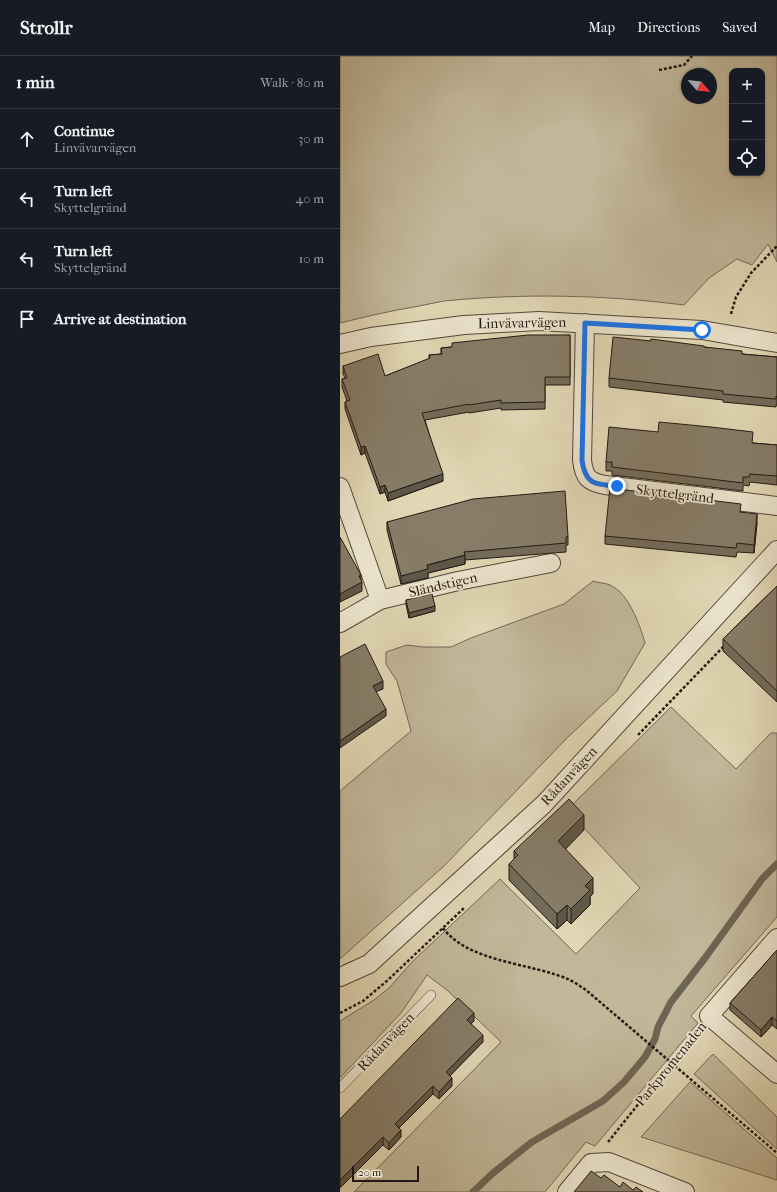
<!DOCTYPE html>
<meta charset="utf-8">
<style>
body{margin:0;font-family:"IM FELL French Canon",serif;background:#242831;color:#f1f3f6}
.controls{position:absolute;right:12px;top:12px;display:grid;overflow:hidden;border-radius:8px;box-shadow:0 1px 3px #0004}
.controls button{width:36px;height:36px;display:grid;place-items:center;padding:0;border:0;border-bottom:1px solid #363941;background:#171b24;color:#f1f3f6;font:20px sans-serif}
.compass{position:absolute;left:341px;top:12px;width:36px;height:36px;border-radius:50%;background:#171b24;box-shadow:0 1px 3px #0004;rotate:117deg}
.scale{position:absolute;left:12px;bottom:10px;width:67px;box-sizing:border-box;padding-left:4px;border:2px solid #231913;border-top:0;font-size:11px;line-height:14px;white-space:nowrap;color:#231913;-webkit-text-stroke:3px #ece5ce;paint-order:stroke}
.stop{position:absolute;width:12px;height:12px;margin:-9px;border:3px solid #1a73e8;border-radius:50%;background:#fff}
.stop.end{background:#1a73e8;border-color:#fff;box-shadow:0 1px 4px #0008}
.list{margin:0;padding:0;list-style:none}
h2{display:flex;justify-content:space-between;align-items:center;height:52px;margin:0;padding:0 16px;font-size:17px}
h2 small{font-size:13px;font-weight:400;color:#9ea1a6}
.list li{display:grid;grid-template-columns:26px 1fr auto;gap:12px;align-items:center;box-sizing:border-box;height:60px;padding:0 16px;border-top:1px solid #363941}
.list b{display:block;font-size:15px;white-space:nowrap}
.list p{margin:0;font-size:13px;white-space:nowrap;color:#9ea1a6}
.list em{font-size:13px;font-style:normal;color:#9ea1a6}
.icon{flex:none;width:22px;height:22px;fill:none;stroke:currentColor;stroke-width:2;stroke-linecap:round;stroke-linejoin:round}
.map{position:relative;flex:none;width:437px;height:1136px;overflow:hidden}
header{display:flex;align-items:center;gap:24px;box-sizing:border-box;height:56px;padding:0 20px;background:#171b24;border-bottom:1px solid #363941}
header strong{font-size:19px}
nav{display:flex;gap:22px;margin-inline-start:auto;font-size:14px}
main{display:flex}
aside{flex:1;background:#171b24}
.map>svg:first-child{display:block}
.green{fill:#c1b799;stroke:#726856;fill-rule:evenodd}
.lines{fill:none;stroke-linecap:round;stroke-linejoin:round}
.stream{stroke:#6e6453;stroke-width:7}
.lane-casing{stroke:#52483b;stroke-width:10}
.street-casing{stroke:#52483b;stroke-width:20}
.path{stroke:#231913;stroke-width:2.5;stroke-dasharray:3 2;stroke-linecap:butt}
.lane{stroke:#ece5ce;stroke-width:9}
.street{stroke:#ece5ce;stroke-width:18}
.wall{fill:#736b59;stroke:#231913}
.shaded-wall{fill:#5e5748;stroke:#231913}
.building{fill:#867c67;stroke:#231913}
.route{stroke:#1a73e8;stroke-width:5}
.labels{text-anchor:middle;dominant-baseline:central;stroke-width:3.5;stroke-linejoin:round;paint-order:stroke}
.street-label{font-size:14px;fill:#231913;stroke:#ece5ce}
</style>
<header>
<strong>Strollr</strong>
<nav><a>Map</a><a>Directions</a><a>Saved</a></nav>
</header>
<main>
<aside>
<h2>1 min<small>Walk · 80 m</small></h2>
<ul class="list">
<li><svg class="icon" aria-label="ahead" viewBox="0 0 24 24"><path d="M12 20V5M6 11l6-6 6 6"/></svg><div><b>Continue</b><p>Linvävarvägen</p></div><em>30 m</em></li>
<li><svg class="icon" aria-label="left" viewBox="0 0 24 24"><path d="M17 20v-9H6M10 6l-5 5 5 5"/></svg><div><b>Turn left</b><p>Skyttelgränd</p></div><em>40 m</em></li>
<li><svg class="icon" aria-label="left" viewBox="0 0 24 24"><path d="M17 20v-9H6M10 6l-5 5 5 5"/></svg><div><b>Turn left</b><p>Skyttelgränd</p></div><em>10 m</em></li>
<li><svg class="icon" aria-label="arrive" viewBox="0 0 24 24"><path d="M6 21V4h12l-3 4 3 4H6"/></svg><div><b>Arrive at destination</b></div></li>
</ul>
</aside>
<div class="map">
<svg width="437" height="1136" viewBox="0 0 437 1136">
<rect width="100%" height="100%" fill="#e1d7b4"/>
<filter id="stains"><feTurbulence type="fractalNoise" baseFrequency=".005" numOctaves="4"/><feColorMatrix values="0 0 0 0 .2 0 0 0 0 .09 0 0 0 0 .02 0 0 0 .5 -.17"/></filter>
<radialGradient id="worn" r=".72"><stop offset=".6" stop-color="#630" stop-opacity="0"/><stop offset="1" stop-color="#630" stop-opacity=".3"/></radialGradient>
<path class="green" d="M 0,0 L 437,0 L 437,206 L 428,188 L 412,209 L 397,203 L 369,222 L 344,249 C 265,239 184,237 104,245 C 94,247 84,249 74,251 C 49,255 25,261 0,267 ZM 392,15 L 422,15 L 422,117 L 392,117 ZM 347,18 L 371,18 L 371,42 L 347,42 Z
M 253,525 C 259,527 267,527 272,530 C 289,539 300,569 305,587 L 277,635 L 228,681 L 104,810 L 0,903 L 0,735 L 71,675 L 57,625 L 46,608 L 46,596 L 67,589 L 83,591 L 111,591 L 131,582 L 224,548 Z
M 331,651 L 396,713 L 431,677 L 437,677 L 437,861 L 351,960 L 358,967 L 255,1090 L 246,1086 L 205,1136 L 14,1136 L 161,986 L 107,934 L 87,919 L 61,957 L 0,1022 L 0,965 L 34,944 L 49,932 L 72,906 L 160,823 L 236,898 L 300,832 L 227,754 Z
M 373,998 L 437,1061 L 437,1093 L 354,1018 Z
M 350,1026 L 437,1102 L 437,1124 L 301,1081 Z"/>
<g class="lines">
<path class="stream" d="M 133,1136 L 153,1117 L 192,1086 L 263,1045 L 284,1026 L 305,1001 L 315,983 L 318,971 L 331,946 L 365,902 L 422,823 L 437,808"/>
<g class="lane-casing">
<path id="lane" d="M 0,1032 L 91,939"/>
</g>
<g class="street-casing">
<path id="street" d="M 245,267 L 242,404 C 244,421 248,426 265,429 L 437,450
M 0,288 L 31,281 L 124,269 L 199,265 L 362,274 L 437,287
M 0,431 L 40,544
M 0,567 L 40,544 L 118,525 L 211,507
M 437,882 L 369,960 L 437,1018
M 0,921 L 29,908 L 204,748 L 437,494
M 227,1136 L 251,1107 L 269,1106 L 345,1136"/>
</g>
<path class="path" d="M 319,14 L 344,9 L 352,0
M 391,258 L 396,241 L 411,217 L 437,190
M 298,679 L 385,589
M 103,872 C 129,907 193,907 230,924 C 236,927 241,931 246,934 L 437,1097
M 0,957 L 23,945 L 48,924 L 124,852
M 268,1086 L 356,976"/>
<use href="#lane" class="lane"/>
<use href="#street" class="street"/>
</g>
<path class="wall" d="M 230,279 L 230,329 L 205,329 L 205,353 L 161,354 L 161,352 L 129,357 L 129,356 L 85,364 L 103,425 L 48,445 L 45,436 L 40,438 L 25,397 L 21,399 L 5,353 L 5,346 L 7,345 L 2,331 L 2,323 L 5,322 L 3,318 L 3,310 L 45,320 L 89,303 L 89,299 L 101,298 L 101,292 Z
M 364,291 L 402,298 L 437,301 L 437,349 L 436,349 L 436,351 L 383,346 L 383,344 L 269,331 L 269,322 Z
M 413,387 L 437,389 L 437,429 L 410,426 L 409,430 L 403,429 L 403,435 L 272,419 L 272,415 L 266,415 L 266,406 Z
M 401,456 L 417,467 L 414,497 L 397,496 L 396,501 L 265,488 L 265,480 Z
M 47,466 L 228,480 L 228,489 L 226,489 L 226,496 L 125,504 L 125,508 L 88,517 L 88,522 L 61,528 L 47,474 Z
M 437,530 L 437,646 L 383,595 L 383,583 Z
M 66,544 L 95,555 L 69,562 L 66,549 Z
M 244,774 L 225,793 L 253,837 L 250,841 L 250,849 L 231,868 L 227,864 L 217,873 L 169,824 L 169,808 L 174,803 L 174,795 Z
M 437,894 L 437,973 L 432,969 L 421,981 L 390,954 L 390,947 Z
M 134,965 L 131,968 L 143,986 L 109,1020 L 112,1030 L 99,1043 L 93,1038 L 59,1072 L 61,1081 L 49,1094 L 43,1089 L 0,1132 L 0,1063 Z"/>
<path class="shaded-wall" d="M 25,390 L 25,397 L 21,399 L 21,391 Z
M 103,418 L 103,425 L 48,445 L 48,437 Z
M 45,429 L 45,436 L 40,438 L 40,431 Z
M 417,458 L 417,467 L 414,497 L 414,489 Z
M 125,499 L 125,508 L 88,517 L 88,522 L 61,528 L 61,520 L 87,509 Z
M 21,519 L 21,527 L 22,526 L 22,535 L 0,546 L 0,538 L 19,520 Z
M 95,550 L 95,555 L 69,562 L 69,557 Z
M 43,625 L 43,633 L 33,637 L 33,630 Z
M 46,653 L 46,660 L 0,692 L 0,685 Z
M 244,759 L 244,774 L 218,801 L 218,785 Z
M 253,822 L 253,837 L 250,841 L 250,849 L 231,868 L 231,853 L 245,830 Z
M 227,849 L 227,864 L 217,873 L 217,858 Z
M 134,957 L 134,965 L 127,972 L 127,964 Z
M 432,961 L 432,969 L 421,981 L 421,974 Z
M 143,979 L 143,986 L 106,1024 L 106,1016 Z
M 112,1022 L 112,1030 L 99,1043 L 99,1036 Z
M 93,1030 L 93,1038 L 55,1076 L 55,1068 Z
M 61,1074 L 61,1081 L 49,1094 L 49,1087 Z
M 43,1081 L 43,1089 L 0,1132 L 0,1124 Z"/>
<path class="building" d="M 188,279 L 230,279 L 230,321 L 205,321 L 205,346 L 161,347 L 161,344 L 129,349 L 129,348 L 82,357 L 103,418 L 48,437 L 45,429 L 40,431 L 25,390 L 21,391 L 5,346 L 10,344 L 2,323 L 7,322 L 3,310 L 38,298 L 45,320 L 90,302 L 89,299 L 102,298 L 101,292 L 112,291 L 112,287 Z
M 273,281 L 311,285 L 311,283 L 364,290 L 364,291 L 402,295 L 402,298 L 437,301 L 437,341 L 436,340 L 436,343 L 383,338 L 383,335 L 269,322 Z
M 319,366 L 371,371 L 413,376 L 412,387 L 437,389 L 437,420 L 410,418 L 409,421 L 403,421 L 403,427 L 272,411 L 272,406 L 266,406 L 269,371 L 318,376 Z
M 270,432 L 401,448 L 400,456 L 417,458 L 414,489 L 397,487 L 396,492 L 265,480 Z
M 225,435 L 228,480 L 226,481 L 226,487 L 124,496 L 125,499 L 87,509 L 88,513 L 61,520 L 47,466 L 133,443 Z
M 0,481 L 21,519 L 19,520 L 22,526 L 0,538 Z
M 437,530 L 437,635 L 383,583 Z
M 92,538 L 95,550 L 69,557 L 66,544 Z
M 25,588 L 43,625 L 33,630 L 46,653 L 0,685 L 0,601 Z
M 229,743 L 244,759 L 218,785 L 253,822 L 245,830 L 250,834 L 231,853 L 227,849 L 217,858 L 169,808 L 178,799 L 174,795 Z
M 437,894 L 437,965 L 432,961 L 421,974 L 390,947 Z
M 118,942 L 134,957 L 127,964 L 143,979 L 106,1016 L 112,1022 L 99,1036 L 93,1030 L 55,1068 L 61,1074 L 49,1087 L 43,1081 L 0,1124 L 0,1063 Z
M 251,1115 L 261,1122 L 264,1119 L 280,1131 L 283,1126 L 293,1134 L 296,1131 L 303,1136 L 234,1136 Z"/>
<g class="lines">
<path class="route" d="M 277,430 C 255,429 245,428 242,404 L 245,267 L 362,274"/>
</g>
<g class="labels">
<g class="street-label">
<text transform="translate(182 267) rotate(-1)">Linvävarvägen</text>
<text transform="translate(335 438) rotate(7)">Skyttelgränd</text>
<text transform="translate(103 529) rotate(-13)">Sländstigen</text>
<text transform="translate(229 720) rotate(-47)">Rådanvägen</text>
<text transform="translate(46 986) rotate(-46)">Rådanvägen</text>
<text transform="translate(331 1008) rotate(-51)">Parkpromenaden</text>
</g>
</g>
<rect width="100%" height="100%" filter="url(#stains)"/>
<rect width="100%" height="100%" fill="url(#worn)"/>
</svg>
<div class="controls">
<button>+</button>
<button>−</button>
<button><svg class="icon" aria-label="locate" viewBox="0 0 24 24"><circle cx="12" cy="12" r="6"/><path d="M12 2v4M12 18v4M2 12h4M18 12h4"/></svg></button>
</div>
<svg class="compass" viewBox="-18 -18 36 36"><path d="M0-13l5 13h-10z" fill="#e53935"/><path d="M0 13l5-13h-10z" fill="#9ea1a6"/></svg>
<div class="scale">20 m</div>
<div class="stop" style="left:362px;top:274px"></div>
<div class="stop end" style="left:277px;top:430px"></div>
</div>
</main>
